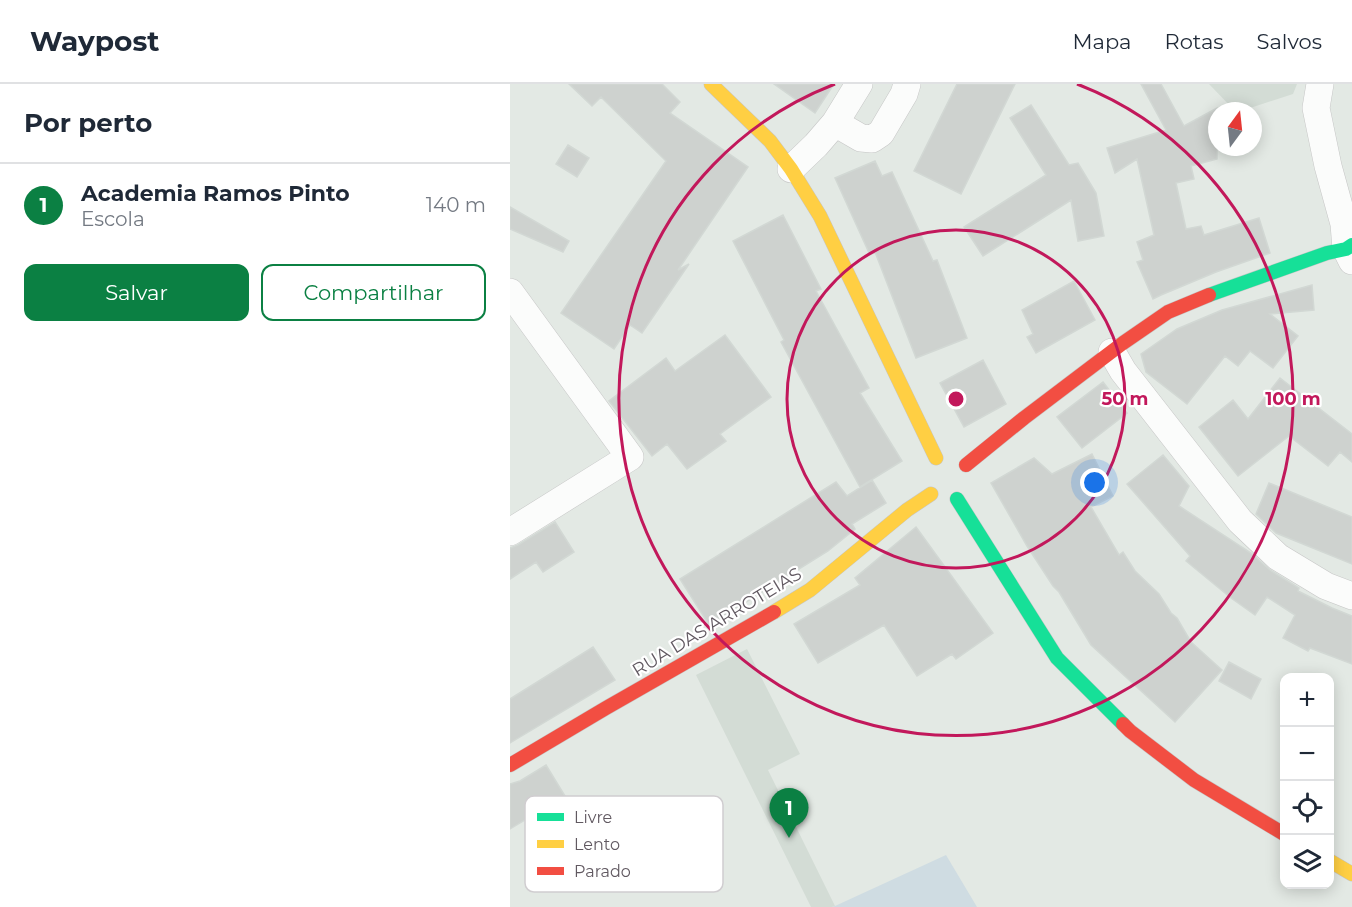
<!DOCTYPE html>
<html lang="pt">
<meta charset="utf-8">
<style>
body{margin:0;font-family:Montserrat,sans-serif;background:#f2f2f3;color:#1f2937}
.controls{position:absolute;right:18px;bottom:18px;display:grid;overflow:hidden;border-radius:12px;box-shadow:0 3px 15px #0003}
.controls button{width:54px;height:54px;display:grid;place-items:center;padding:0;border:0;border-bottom:2px solid #e0e1e3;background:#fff;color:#1f2937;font:30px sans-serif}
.compass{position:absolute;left:698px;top:18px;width:54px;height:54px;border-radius:50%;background:#fff;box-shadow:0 3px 15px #0003;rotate:15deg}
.you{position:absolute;left:585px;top:399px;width:21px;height:21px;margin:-15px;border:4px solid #fff;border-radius:50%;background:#1a73e8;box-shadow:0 0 0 9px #1a73e833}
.badge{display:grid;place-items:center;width:39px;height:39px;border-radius:50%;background:#0b8043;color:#fff;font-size:20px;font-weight:700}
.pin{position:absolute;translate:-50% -50px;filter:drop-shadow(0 2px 3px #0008)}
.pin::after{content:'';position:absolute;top:32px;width:21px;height:18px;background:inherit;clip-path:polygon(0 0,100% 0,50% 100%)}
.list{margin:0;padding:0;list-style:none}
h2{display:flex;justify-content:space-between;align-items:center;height:78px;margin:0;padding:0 24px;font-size:26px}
h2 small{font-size:20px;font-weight:400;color:#747a83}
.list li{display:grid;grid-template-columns:39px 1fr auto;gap:18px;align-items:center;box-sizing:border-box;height:84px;padding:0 24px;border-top:2px solid #e0e1e3}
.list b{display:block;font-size:22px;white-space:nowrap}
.list p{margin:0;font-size:20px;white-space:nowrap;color:#747a83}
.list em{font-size:20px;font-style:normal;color:#747a83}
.actions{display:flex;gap:12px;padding:18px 24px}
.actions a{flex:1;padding:14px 0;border:2px solid #0b8043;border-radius:12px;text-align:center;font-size:21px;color:#0b8043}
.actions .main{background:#0b8043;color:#fff}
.icon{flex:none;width:33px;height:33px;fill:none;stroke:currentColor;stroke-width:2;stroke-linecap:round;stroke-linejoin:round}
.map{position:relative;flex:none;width:842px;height:823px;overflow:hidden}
header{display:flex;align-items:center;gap:36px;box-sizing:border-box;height:84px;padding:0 30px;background:#fff;border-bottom:2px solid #e0e1e3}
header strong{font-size:28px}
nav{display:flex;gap:33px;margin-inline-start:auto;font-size:21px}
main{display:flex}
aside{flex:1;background:#fff}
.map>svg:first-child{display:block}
.education{fill:#d3dcd5}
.green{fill:#cfdce2}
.building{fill:#ced2cf;stroke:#d2d8d4;stroke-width:1.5}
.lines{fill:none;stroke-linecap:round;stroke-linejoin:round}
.street-casing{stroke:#c6c6c6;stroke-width:28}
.fast-casing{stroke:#c6c6c6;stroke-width:15}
.slow-casing{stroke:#c6c6c6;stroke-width:15}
.jam-casing{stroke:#c6c6c6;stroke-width:15}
.street{stroke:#fbfcfb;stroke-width:27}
.fast{stroke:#16e098;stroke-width:14}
.slow{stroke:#ffcf43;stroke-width:14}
.jam{stroke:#f24e42;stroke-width:14}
.ring{fill:none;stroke:#c2185b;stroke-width:3}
.labels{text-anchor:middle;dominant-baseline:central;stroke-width:4.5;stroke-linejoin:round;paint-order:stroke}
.street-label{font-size:18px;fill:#615961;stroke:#fff}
.key{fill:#fff;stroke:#d0cdd0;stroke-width:1.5}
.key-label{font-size:16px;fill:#615961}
.centre{fill:#c2185b;stroke:#fff;stroke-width:3}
.ring-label{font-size:18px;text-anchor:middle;font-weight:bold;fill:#c2185b;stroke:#fff;stroke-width:4.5;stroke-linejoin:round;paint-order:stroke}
</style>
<header>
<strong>Waypost</strong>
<nav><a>Mapa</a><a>Rotas</a><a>Salvos</a></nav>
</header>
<main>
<aside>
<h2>Por perto<small></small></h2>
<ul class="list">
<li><span class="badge">1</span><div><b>Academia Ramos Pinto</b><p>Escola</p></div><em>140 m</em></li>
</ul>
<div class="actions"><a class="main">Salvar</a><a>Compartilhar</a></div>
</aside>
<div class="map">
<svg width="842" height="823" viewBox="0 0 842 823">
<rect width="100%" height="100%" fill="#e3e9e4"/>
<path class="education" d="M 699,0 L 787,0 L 783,10 L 731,27 L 725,27 Z
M 237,565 L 290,670 L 258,686 L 325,822 L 322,823 L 301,823 L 186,591 Z"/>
<path class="green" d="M 436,771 L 467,823 L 322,823 L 325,822 Z"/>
<path class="building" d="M 59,0 L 152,0 L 170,18 L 160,29 L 238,83 L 168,186 L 179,180 L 132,249 L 120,241 L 104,265 L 51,229 L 156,77 L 91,13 L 82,22 Z
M 264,0 L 324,0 L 305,29 Z
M 447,0 L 505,0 L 451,110 L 404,87 Z
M 631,0 L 651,0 L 674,42 L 707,24 L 707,75 L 681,82 L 684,95 L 666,99 L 676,145 L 691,142 L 694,151 L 749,134 L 760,169 L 706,188 L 651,211 L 643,215 L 627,178 L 633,176 L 627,158 L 644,151 L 627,75 L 605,89 L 597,64 L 656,46 Z
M 521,21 L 559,81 L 568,79 L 586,109 L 594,152 L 568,157 L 561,116 L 473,172 L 454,143 L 536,91 L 500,34 Z
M 58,61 L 79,74 L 67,93 L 46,80 Z
M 365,77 L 372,92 L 382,88 L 423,177 L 427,176 L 457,254 L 406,274 L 365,168 L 360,171 L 325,94 Z
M 0,123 L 59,157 L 53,168 L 0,145 Z
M 273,131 L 311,205 L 306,207 L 359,304 L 350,309 L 392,377 L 350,403 L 271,258 L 274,256 L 223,157 Z
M 564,197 L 585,236 L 526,269 L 517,253 L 523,250 L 512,226 Z
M 802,201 L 804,226 L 760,230 L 788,252 L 763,284 L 740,267 L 728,282 L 715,272 L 677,320 L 636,288 L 631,270 L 667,245 L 712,226 Z
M 215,251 L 261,313 L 210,350 L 216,357 L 177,385 L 157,360 L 142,372 L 99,317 L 156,274 L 165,287 Z
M 473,276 L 496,320 L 454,343 L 430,299 Z
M 770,294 L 842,350 L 842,378 L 830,368 L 818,382 L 779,352 L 728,392 L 689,343 L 723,316 L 738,335 Z
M 593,298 L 617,329 L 572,364 L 547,333 Z
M 582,370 L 603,412 L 581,423 L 609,471 L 613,468 L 625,487 L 649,510 L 661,529 L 667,534 L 681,558 L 712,586 L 665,638 L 581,561 L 549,508 L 543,502 L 517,462 L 481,399 L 524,374 L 542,390 Z
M 653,371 L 679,402 L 669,422 L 741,469 L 760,486 L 789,504 L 788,507 L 822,524 L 842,532 L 842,580 L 800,564 L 798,567 L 773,554 L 785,531 L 757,513 L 745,531 L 721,514 L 676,477 L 680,472 L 617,400 Z
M 362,396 L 376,419 L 342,440 L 345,445 L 318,467 L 199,541 L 170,495 L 326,398 L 337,412 Z
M 759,399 L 842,433 L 842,480 L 766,449 L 746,430 Z
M 45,438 L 64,468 L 33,488 L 26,478 L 0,495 L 0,464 L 8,461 Z
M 406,443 L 483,549 L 446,575 L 442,570 L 407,592 L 374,541 L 308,579 L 284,540 L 350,501 L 345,494 Z
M 83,563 L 105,596 L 0,659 L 0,615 Z
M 719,578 L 751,595 L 741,615 L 709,597 Z
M 36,681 L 55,712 L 0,745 L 0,700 L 10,697 Z"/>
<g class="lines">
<g class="street-casing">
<path id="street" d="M 810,0 L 806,24 L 818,82 L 834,140 L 836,165 L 842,177
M 325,39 L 351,54 L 362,55 L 371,49 L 394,10 L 397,0
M 281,85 L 306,61 L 325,39 L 349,0
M 0,208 L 120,373 L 0,448
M 602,268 L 613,287 L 730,437 L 768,473 L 816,502 L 842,512"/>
</g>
<g class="fast-casing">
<path id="fast" d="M 699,211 L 817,169 L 836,165 L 842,161
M 447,415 L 547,574 L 613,640"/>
</g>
<g class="slow-casing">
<path id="slow" d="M 201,0 L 260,57 L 281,85 L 310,132 L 426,374
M 264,528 L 300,506 L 397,426 L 421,410
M 820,777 L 842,790"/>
</g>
<g class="jam-casing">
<path id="jam" d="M 456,381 L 514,334 L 613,259 L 658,228 L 699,211
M 613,640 L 620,647 L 684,696 L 774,750
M 0,681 L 96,624 L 264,528"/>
</g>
<use href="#street" class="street"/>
<use href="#fast" class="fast"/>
<use href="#slow" class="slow"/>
<use href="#jam" class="jam"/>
</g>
<g class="ring">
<circle cx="446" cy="315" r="169"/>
<path d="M567 0A337 337 0 1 1 325 0"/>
</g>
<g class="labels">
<g class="street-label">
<text transform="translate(207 538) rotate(-31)">RUA DAS ARROTEIAS</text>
</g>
</g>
<rect x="15" y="712" width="198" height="96" rx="9" class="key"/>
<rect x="27" y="729" width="27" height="8" fill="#16e098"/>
<rect x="27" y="756" width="27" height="8" fill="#ffcf43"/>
<rect x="27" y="783" width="27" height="8" fill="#f24e42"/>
<g class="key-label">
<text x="64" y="739">Livre</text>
<text x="64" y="766">Lento</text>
<text x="64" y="793">Parado</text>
</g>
<circle cx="446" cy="315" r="9" class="centre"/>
<g class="ring-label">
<text x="615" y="321">50 m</text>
<text x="783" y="321">100 m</text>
</g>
</svg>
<div class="controls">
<button>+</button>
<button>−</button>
<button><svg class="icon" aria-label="locate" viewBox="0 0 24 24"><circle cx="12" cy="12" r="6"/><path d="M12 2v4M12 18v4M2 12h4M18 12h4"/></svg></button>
<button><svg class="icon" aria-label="layers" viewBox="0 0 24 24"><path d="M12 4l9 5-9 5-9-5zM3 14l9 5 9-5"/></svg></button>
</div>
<svg class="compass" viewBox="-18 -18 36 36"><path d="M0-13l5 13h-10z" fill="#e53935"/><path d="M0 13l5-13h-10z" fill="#747a83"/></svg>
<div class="you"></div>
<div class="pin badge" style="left:279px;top:754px">1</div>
</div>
</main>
